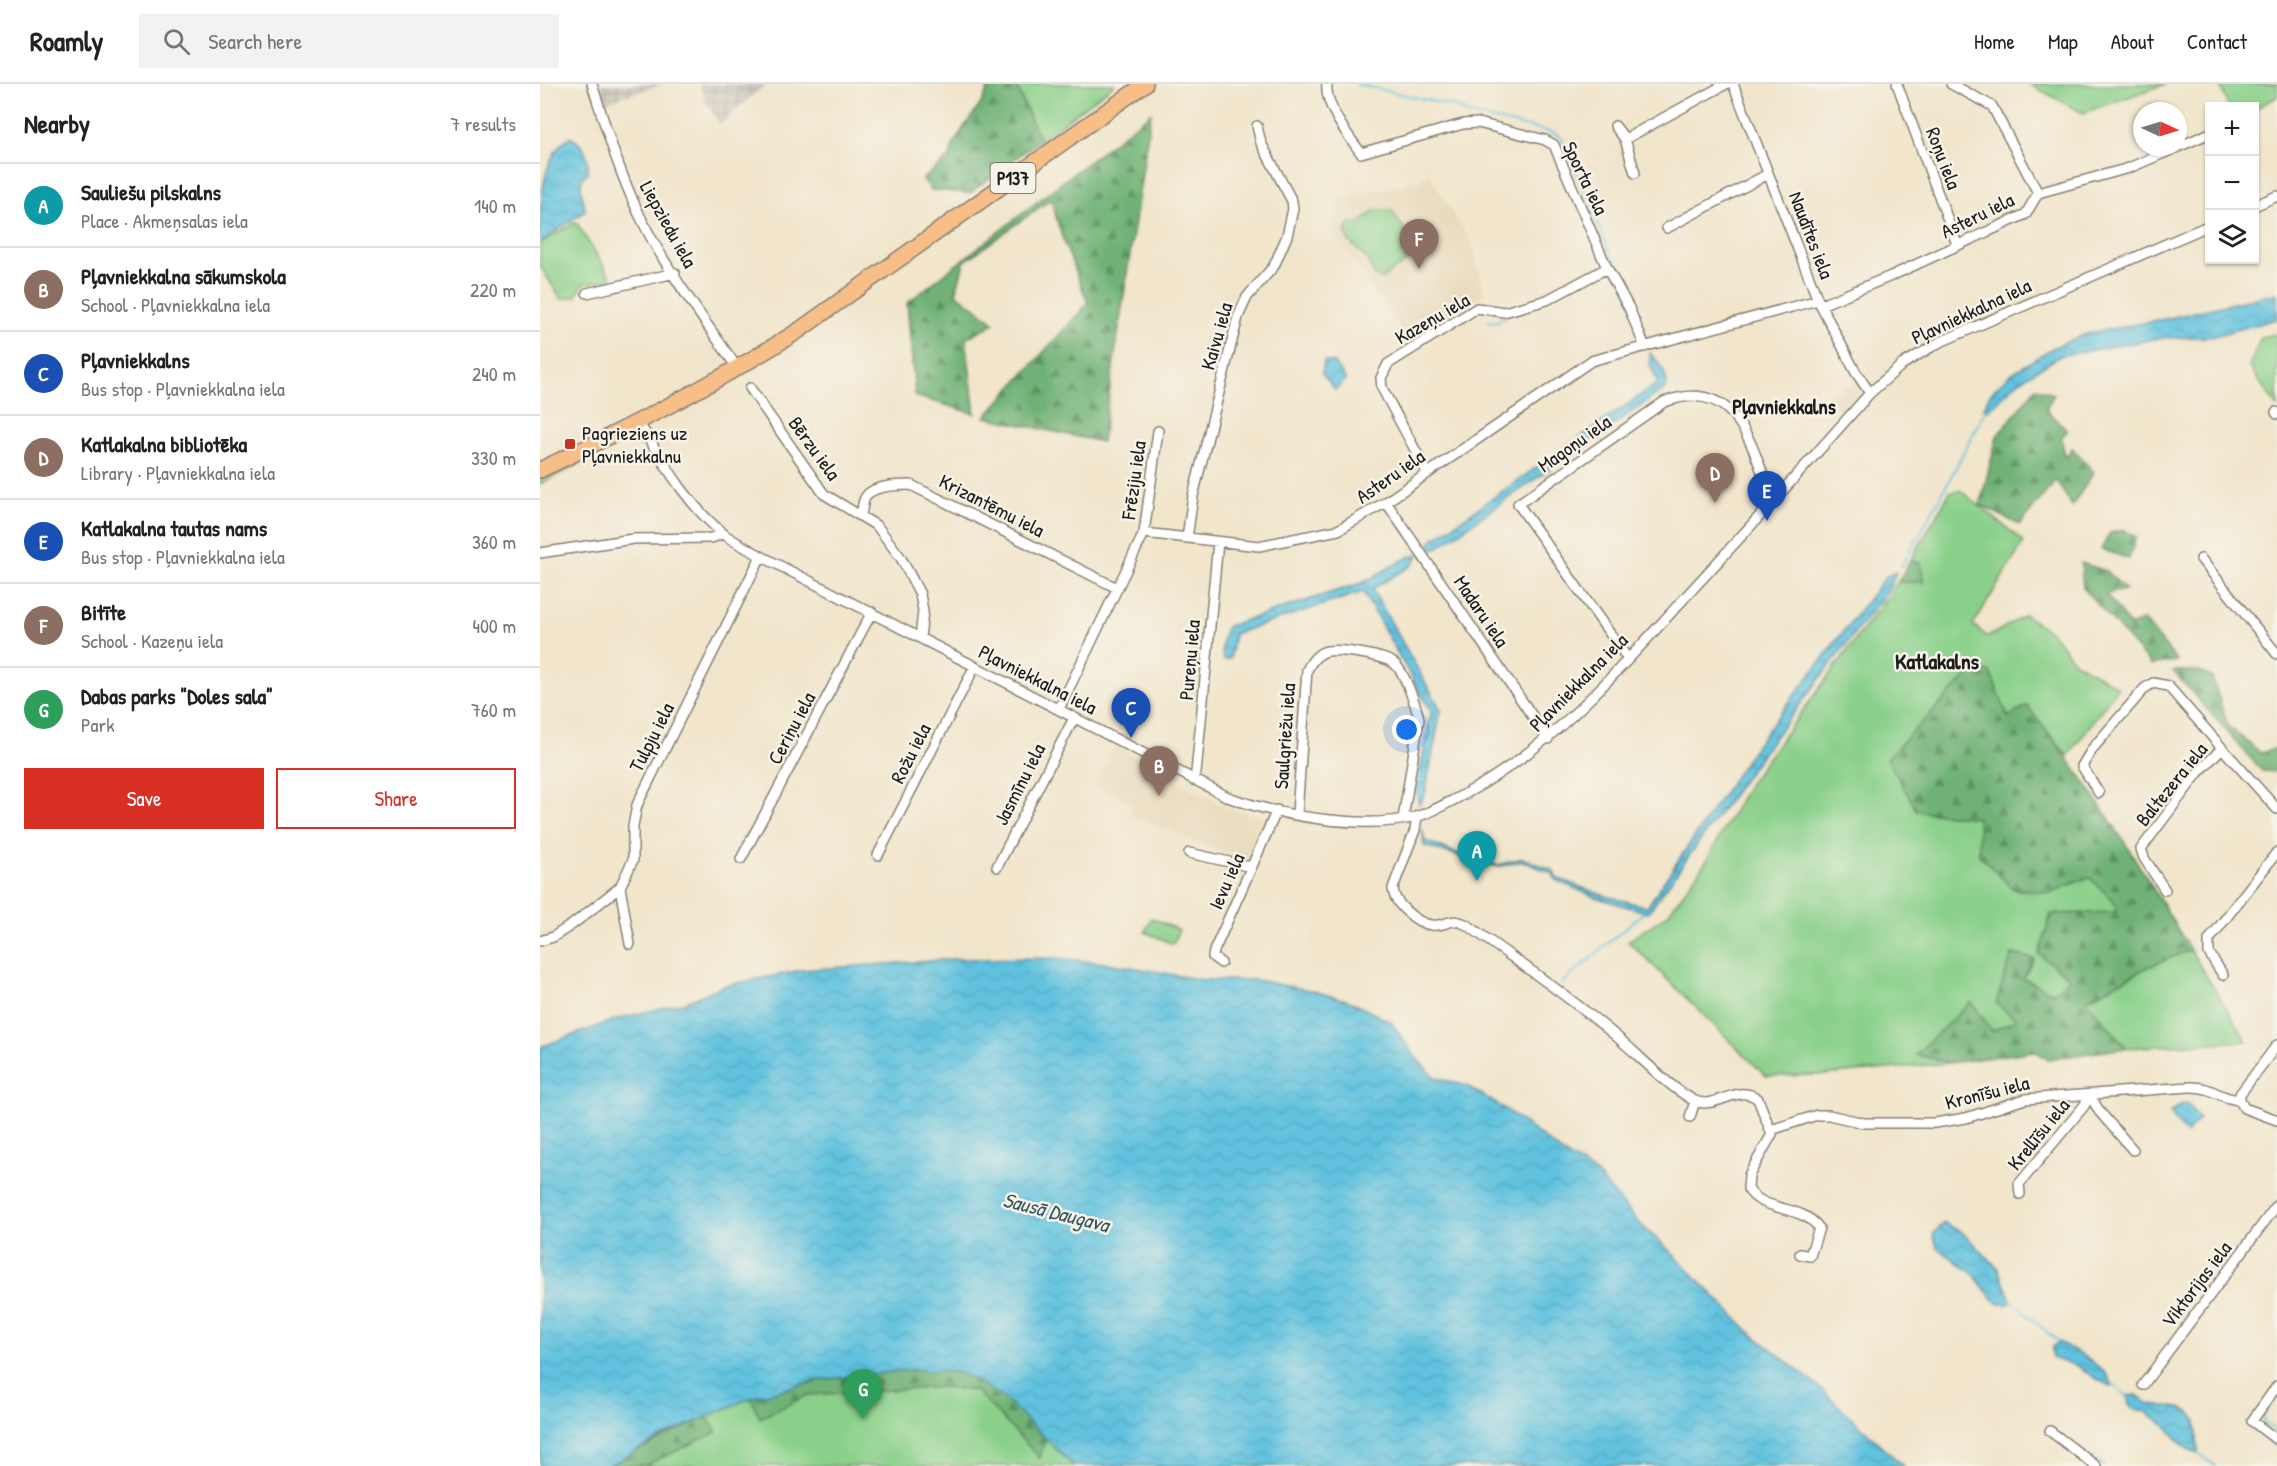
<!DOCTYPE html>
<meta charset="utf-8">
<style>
body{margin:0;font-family:"Patrick Hand",sans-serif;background:#f2f2f2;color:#222}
.controls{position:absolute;right:18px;top:18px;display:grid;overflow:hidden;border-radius:0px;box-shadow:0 2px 4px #0004}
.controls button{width:54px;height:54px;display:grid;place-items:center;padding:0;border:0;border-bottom:2px solid #e0e0e0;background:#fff;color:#222;font:30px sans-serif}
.compass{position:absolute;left:1593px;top:18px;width:54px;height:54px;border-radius:50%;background:#fff;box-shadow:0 2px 4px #0004;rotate:94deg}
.you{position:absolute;left:867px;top:646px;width:21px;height:21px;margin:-15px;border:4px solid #fff;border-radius:50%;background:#1a73e8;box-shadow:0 0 0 9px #1a73e833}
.badge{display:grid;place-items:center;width:39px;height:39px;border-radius:50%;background:#d93025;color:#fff;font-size:20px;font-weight:700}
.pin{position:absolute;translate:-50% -50px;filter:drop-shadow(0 2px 3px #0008)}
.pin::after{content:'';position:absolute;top:32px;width:21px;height:18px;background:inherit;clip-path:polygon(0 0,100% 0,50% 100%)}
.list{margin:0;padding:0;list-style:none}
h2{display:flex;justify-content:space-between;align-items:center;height:78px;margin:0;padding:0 24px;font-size:26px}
h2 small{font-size:20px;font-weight:400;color:#767676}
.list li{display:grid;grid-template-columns:39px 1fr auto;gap:18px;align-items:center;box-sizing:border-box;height:84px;padding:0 24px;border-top:2px solid #e0e0e0}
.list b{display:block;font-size:22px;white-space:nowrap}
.list p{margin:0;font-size:20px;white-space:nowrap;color:#767676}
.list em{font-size:20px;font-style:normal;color:#767676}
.actions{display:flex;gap:12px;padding:18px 24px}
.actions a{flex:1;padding:14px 0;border:2px solid #d93025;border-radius:0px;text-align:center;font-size:21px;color:#d93025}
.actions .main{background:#d93025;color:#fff}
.icon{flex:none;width:33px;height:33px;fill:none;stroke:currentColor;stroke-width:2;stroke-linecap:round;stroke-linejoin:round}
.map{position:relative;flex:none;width:1737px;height:1382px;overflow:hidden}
header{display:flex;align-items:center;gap:36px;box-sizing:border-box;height:84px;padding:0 30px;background:#fff;border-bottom:2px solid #e0e0e0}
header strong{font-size:28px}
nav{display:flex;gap:33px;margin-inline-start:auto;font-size:21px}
.search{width:420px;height:54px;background:#f2f2f2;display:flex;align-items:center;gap:15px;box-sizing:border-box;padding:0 21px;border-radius:0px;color:#767676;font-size:22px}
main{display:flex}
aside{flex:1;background:#fff}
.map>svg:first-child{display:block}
.built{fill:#e8d9ba}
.industrial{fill:url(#industrial-grid)}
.green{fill:#8ad08a;stroke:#537653;stroke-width:1.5}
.forest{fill:url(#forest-firs);stroke:#466749;stroke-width:1.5}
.water{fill:url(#water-waves);stroke:#3e6f7e;stroke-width:1.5}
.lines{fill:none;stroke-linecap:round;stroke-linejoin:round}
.stream{stroke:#61c2df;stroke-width:2}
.street-casing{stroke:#868074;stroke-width:12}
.primary-casing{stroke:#868074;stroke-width:18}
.street{stroke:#fff;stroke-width:9}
.primary{stroke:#f7be88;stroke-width:15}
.poi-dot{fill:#c8321e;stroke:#f7f3e8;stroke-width:2}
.labels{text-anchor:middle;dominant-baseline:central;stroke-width:5;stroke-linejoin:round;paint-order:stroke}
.shield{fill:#f7f3e8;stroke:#5e5c59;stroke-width:1.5}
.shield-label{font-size:18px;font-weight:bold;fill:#1c1c1c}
.street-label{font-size:20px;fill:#1c1c1c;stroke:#f7f3e8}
.poi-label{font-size:20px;fill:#1c1c1c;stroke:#f7f3e8;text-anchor:start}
.neighbourhood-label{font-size:21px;font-weight:bold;fill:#1c1c1c;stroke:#f7f3e8}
.water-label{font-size:21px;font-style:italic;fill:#345660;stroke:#f7f3e8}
.quarter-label{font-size:22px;font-weight:bold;fill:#1c1c1c;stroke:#f7f3e8}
</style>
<header>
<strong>Roamly</strong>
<div class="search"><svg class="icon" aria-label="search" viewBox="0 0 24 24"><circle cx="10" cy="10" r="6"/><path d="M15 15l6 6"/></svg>Search here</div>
<nav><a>Home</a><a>Map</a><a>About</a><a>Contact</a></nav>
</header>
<main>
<aside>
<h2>Nearby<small>7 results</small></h2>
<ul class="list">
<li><span class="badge" style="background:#0f9aa8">A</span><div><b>Sauliešu pilskalns</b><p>Place · Akmeņsalas iela</p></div><em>140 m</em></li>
<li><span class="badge" style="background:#8d6e63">B</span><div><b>Pļavniekkalna sākumskola</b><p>School · Pļavniekkalna iela</p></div><em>220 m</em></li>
<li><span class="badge" style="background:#1a4fb4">C</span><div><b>Pļavniekkalns</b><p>Bus stop · Pļavniekkalna iela</p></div><em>240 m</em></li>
<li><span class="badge" style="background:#8d6e63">D</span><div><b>Katlakalna bibliotēka</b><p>Library · Pļavniekkalna iela</p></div><em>330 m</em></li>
<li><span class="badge" style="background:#1a4fb4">E</span><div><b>Katlakalna tautas nams</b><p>Bus stop · Pļavniekkalna iela</p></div><em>360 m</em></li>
<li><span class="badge" style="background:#8d6e63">F</span><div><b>Bitīte</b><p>School · Kazeņu iela</p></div><em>400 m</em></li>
<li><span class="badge" style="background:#2e9e5b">G</span><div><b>Dabas parks &quot;Doles sala&quot;</b><p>Park</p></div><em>760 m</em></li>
</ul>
<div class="actions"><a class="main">Save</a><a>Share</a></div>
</aside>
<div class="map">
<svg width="1737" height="1382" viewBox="0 0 1737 1382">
<defs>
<pattern id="industrial-grid" width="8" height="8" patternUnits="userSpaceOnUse" patternTransform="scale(1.5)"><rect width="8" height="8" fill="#c9c3b8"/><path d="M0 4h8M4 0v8" fill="none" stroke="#aca79e"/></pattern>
<pattern id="forest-firs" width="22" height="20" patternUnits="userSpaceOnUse" patternTransform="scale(1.5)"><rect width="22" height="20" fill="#6fb276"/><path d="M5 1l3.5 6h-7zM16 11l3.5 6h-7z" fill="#5a9060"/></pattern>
<pattern id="water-waves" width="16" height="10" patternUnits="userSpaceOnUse" patternTransform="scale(1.5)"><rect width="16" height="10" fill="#61c2df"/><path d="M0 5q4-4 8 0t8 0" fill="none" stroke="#54a6bf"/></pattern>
</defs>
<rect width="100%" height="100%" fill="#f7f3e8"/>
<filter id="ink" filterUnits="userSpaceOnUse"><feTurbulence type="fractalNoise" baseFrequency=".0167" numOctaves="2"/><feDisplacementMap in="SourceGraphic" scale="12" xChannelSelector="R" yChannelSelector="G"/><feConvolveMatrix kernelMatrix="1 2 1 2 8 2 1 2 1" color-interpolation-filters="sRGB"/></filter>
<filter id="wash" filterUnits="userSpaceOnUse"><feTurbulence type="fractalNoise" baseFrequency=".008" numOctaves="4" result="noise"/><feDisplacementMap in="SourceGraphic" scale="24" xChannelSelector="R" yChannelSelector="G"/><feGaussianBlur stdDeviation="1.35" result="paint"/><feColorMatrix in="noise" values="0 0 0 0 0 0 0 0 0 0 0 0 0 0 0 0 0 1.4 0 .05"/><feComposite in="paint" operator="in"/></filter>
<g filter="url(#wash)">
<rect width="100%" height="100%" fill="#f1e5cb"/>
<path class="built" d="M 890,92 L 932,160 L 945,210 L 870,257 L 791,145 L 800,116 Z
M 1316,298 L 1323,309 L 1304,330 L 1287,313 Z
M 576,661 L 613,685 L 685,723 L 726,733 L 729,736 L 707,778 L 589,731 L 593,721 L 555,701 Z"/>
<path class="industrial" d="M 60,0 L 123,0 L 66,18 Z
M 160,0 L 226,0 L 180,40 L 166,19 Z"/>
<path class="green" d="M 475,0 L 575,0 L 500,56 Z
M 1489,0 L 1626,0 L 1543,29 Z
M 1680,0 L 1737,0 L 1737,13 L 1715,25 L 1688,22 Z
M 835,126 L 851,126 L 874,159 L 870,175 L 841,195 L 835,192 L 827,175 L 809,157 L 805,147 L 811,139 L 820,139 Z
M 36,138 L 72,195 L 44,200 L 35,213 L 21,215 L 0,182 L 0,159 Z
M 1737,250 L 1737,323 L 1709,283 L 1721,253 Z
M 92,353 L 105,360 L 102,362 L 84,357 L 0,400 L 0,393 L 81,354 Z
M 1420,406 L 1484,458 L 1433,541 L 1448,553 L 1485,531 L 1512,549 L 1535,578 L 1578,603 L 1528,672 L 1487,622 L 1468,633 L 1450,588 L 1377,727 L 1438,734 L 1509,809 L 1549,793 L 1574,817 L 1576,828 L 1499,870 L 1530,894 L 1514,910 L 1483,894 L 1495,876 L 1472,870 L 1476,936 L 1452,948 L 1431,919 L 1377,971 L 1410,979 L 1285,991 L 1226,992 L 1088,857 L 1128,830 L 1165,779 L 1210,698 L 1358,498 L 1383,498 L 1381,479 L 1370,477 L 1410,408 Z
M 611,834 L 639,846 L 633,860 L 605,848 Z
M 1650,866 L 1707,957 L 1587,964 L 1545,916 L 1608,883 Z
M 330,1290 L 445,1302 C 480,1322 505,1356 534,1382 L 68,1382 C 134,1346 204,1307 280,1296 C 297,1293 314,1292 330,1290 Z"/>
<path class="forest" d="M 449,0 L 475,0 L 500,56 L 430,109 L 391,106 L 383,95 L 410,73 C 415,44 443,28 449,0 Z
M 611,29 L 562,358 L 445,333 L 548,219 L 521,150 L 511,115 L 424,178 L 416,209 L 455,239 L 426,254 L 435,330 L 375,312 L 367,219 Z
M 1496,304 L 1514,310 L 1506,326 L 1528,346 L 1521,354 L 1526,374 L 1532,364 L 1554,388 L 1532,422 L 1516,396 L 1480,441 L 1440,421 L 1457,352 Z
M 1584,446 L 1596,453 L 1589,475 L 1561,465 L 1570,449 Z
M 1370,477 L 1381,479 L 1383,498 L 1358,498 Z
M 1541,479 L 1567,487 L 1586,506 L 1566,510 L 1590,542 L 1604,536 L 1637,577 L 1611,581 L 1543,504 Z
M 1434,585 L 1450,588 L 1468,633 L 1487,622 C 1550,699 1600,781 1650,866 L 1608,883 L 1546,916 L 1587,964 L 1508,975 L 1495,967 L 1410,979 L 1376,970 L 1431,918 L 1452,947 L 1476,936 L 1456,919 L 1472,870 L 1495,875 L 1483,894 L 1513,909 L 1530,894 L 1499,870 L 1511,830 L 1576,828 L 1574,817 L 1549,793 L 1509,809 L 1473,805 L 1439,771 L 1438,734 L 1377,727 L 1347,674 Z
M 1633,587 L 1658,587 L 1672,593 L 1688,642 L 1721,669 L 1737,664 L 1737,688 L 1722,687 Z
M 369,1286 C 384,1286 401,1286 416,1288 C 448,1294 484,1331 506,1353 L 500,1374 L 436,1307 L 405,1303 L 268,1311 L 220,1334 L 211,1314 L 279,1296 Z
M 166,1332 L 177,1348 L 104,1382 L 68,1382 Z"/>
<path class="water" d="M 30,53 C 45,61 49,72 48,89 L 42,94 L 41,104 L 45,127 L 0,158 C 0,125 0,71 30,53 Z
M 1737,209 L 1737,235 L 1671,253 L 1621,254 L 1520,272 L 1478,298 L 1448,327 L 1444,323 L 1450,310 L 1469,291 L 1514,263 L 1549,249 L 1625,235 Z
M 1110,269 C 1118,277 1130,293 1126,304 L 897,464 L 886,466 L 892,456 L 1118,299 L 1110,280 Z
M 784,277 L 793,278 L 806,296 L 795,306 L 782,289 Z
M 879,471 L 871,482 L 832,505 L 901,626 L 885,710 L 879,720 L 876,708 L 891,628 L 823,508 L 694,550 L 690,575 L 684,576 C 680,568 682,549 688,542 L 824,498 L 868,473 Z
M 1356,488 L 1351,502 L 1225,666 L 1108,829 L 1058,814 L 1017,797 L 1012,789 L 982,777 L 958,783 L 884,762 L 882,745 L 885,757 L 932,775 L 958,781 L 982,774 L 1013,786 L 1017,794 L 1059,810 L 1107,823 L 1217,660 L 1346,492 Z
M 517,874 L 574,880 L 663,896 L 716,896 L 774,907 L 809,917 L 851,938 L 876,974 L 895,993 L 927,1002 L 967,1026 L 1023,1069 L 1057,1090 L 1098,1138 L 1130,1167 L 1210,1248 L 1281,1305 L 1363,1382 L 534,1382 L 465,1315 L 428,1292 L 416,1288 L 369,1286 L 279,1296 L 207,1315 L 124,1352 L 68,1382 L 0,1382 L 0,963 L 77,935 L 146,918 L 183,902 L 262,886 L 415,875 Z
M 1643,1019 L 1648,1020 L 1659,1035 L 1646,1050 L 1630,1029 Z
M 1404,1139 L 1422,1148 L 1457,1183 L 1472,1218 L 1466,1221 L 1453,1216 L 1434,1191 L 1397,1163 L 1393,1150 Z
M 1519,1258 C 1534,1267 1570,1284 1572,1302 C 1558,1299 1548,1287 1535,1281 C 1527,1278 1519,1278 1512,1273 L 1512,1263 Z
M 1597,1311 L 1609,1320 L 1640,1324 L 1651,1329 L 1656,1336 L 1658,1369 L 1646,1364 L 1623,1340 L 1605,1327 C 1593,1328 1589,1323 1587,1312 Z"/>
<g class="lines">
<path class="stream" d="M 816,0 L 914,22 L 929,30 L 1011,48 L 1021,53 L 1092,221
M 947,237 L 955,238 L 967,232
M 1361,482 L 1399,416 L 1446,325
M 1022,899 L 1103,829
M 1472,1218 L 1519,1258
M 1573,1300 L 1587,1312
M 1737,1312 L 1724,1329 L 1724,1338 L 1737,1349
M 1708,1341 L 1737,1363
M 1658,1369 L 1675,1382
M 1554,1374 L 1564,1382"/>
</g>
</g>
<g filter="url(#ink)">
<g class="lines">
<g class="street-casing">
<path id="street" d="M 52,0 C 66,44 79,88 99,130 C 125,185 164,235 198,285
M 787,0 C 784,21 809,53 821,69 L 923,40 L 938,39 L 1005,56 L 1014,61 L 1067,184 L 1089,224 L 1105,263
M 1193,0 L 1278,216 L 1315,287 L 1330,309
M 1357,0 L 1417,160
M 1411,0 L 1452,22 L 1498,109
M 1075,42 L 1085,55 L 1095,89
M 1085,55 L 1186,0
M 1638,63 L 1670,49
M 1714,122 L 1737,112
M 1127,144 L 1228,90
M 47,209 L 135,189
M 1281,221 L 1351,192 L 1486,130 L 1498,109 L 1589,84 L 1638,63
M 210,304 L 284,410 L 337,442 L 361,474 L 380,510 L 383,527 L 380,554
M 1736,328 L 1737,330
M 99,339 C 123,378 148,422 185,451 C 196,459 209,465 221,472 L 688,713 C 740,732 821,746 876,733 C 893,728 909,718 925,710 C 1017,660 1080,584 1150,508 C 1211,442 1271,376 1330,309 L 1363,280 L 1398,259 L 1670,141
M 887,388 L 842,304 L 841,294 L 848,280 L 937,224 L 964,228 L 1007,216 L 1067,184
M 846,418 L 1008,655
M 320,432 C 323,427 322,419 325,414 C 331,401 359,401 371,401 L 577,504
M 604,449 L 618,347
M 647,454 L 653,412 L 698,233 L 707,213 L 734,182 L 747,152 L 753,125 L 752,117 L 721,59 L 717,42
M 0,469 L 93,455 L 171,454 L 183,450
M 1661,475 L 1737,570
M 1088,575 L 978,420 L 1124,318 C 1199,291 1212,365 1233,418
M 519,625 L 604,449 L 719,462 L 798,446 L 846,418 L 1051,277 L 1278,216
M 653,696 L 656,689 L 678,458
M 1559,709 L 1542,682 L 1553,664 L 1605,604 L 1613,599 L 1628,602 L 1682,664
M 757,730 L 767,586 C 771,578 777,569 787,567 C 801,565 843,571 855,580 C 865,589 876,622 879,635 L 863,735
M 877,732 L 875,746 L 853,804 C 853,819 877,840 892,841 C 909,843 908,831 929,842 C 978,878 1029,912 1076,952 C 1101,973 1124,999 1153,1016 C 1175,1028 1197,998 1218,1015 L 1232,1050 L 1209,1091 L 1208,1105 C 1223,1129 1262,1120 1279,1144 L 1270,1172 L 1260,1170
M 649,769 L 707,782 L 710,785
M 338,771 L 435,582
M 201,775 L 332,528
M 457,783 L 534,634
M 80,803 L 90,860
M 1625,806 L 1604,774 L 1601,765 L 1658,689 L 1682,664 L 1737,725
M 0,857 L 13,853 L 33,840 L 80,803 L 93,776 L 93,742 L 97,721 L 221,472
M 681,879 L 673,873 L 674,867 L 737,726
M 1683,891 L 1669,869 L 1669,856 L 1737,768
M 1700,1016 L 1700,1010 L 1737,961
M 1700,1016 L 1704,1024 L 1737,1036
M 1150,1033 L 1155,1017
M 1231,1046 L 1277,1031 L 1289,1031 L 1324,1039 L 1395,1039 L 1426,1034 L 1485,1015 L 1649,1003 C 1673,1002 1678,1015 1700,1016
M 1480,1110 L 1479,1100 L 1544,1022 L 1550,1011 L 1559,1027 L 1593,1066
M 1603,1301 L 1737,1121
M 1737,1302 L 1712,1337 L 1737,1356
M 1510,1347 L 1556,1382"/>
</g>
<g class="primary-casing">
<path id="primary" d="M 0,386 C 89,344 175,300 258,247 L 605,0"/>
</g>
<use href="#street" class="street"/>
<use href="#primary" class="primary"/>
</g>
</g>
<rect class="poi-dot" x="24" y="354" width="12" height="12" rx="3"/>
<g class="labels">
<rect class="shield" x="450.5" y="79" width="45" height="30" rx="4.5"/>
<g class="shield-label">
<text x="473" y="94">P137</text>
</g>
<g class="street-label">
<text transform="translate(1404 74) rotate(69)">Roņu iela</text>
<text transform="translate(1046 94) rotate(64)">Sporta iela</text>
<text transform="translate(1437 131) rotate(-26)">Asteru iela</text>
<text transform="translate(129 140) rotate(61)">Liepziedu iela</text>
<text transform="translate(1272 151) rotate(69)">Naudītes iela</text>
<text transform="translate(1431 227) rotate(-25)">Pļavniekkalna iela</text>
<text transform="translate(892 234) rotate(-30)">Kazeņu iela</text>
<text transform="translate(676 252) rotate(-74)">Kaivu iela</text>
<text transform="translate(1034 359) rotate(-35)">Magoņu iela</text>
<text transform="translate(275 364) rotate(54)">Bērzu iela</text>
<text transform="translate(850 392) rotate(-35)">Asteru iela</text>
<text transform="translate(593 396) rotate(-82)">Frēziju iela</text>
<text transform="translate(452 421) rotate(27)">Krizantēmu iela</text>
<text transform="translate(942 527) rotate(56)">Madaru iela</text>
<text transform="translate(649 576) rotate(-85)">Pureņu iela</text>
<text transform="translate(498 595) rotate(27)">Pļavniekkalna iela</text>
<text transform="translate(1038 598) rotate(-45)">Pļavniekkalna iela</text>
<text transform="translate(251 644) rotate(-62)">Ceriņu iela</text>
<text transform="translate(744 652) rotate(-86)">Saulgriežu iela</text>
<text transform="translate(111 653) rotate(-63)">Tulpju iela</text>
<text transform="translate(370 669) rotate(-63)">Rožu iela</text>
<text transform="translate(479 700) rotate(-63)">Jasmīnu iela</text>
<text transform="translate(1631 700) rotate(-51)">Baltezera iela</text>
<text transform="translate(686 797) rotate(-66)">Ievu iela</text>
<text transform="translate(1447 1008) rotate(-14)">Kronīšu iela</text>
<text transform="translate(1498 1050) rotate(-51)">Krellīšu iela</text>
<text transform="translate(1656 1200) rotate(-53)">Viktorijas iela</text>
</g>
<g class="poi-label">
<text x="42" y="348">Pagrieziens uz<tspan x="42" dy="23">Pļavniekkalnu</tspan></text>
</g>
<g class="neighbourhood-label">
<text x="1244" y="322">Pļavniekkalns</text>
</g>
<g class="water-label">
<text transform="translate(516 1128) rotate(14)">Sausā Daugava</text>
</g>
<g class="quarter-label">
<text x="1397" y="577">Katlakalns</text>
</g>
</g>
</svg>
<div class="controls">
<button>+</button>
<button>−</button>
<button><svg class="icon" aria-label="layers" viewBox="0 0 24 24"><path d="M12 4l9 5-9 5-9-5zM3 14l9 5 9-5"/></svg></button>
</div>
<svg class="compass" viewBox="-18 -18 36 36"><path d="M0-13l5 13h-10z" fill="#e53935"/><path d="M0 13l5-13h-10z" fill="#767676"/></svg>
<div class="you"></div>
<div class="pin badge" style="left:937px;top:797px;background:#0f9aa8">A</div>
<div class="pin badge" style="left:619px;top:712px;background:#8d6e63">B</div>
<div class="pin badge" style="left:591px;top:654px;background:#1a4fb4">C</div>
<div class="pin badge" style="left:1175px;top:419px;background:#8d6e63">D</div>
<div class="pin badge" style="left:1227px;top:437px;background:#1a4fb4">E</div>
<div class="pin badge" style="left:879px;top:185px;background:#8d6e63">F</div>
<div class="pin badge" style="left:323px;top:1335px;background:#2e9e5b">G</div>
</div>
</main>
